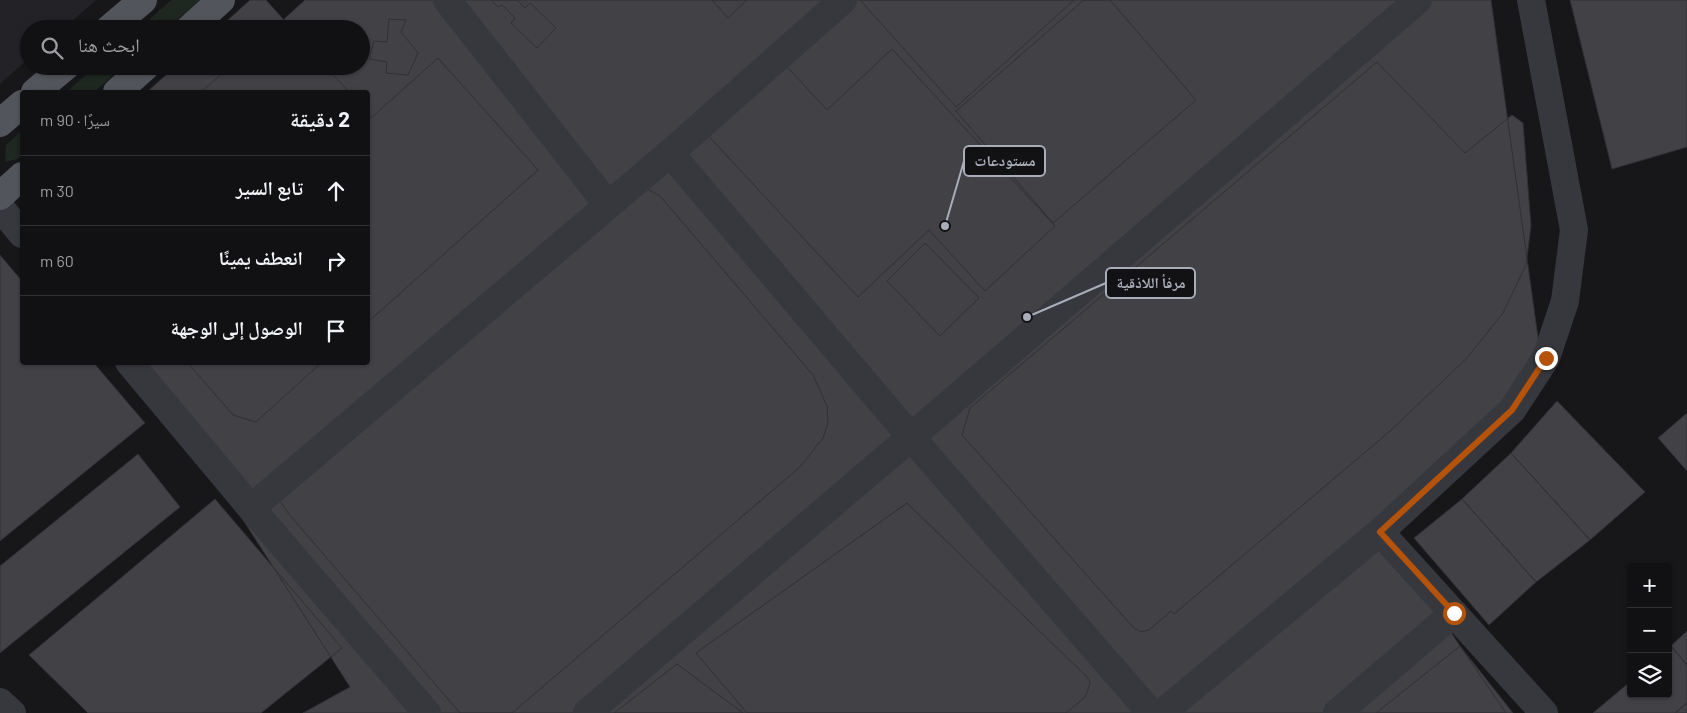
<!DOCTYPE html>
<html lang="ar">
<meta charset="utf-8">
<style>
body{margin:0;font-family:Barlow,"Noto Naskh Arabic",sans-serif;background:#1a191c;color:#f1f3f6;direction:rtl}
.controls{position:absolute;right:15px;bottom:15px;display:grid;overflow:hidden;border-radius:5px;box-shadow:0 1px 4px #0004}
.controls button{width:45px;height:45px;display:grid;place-items:center;padding:0;border:0;border-bottom:1px solid #303033;background:#111013;color:#f1f3f6;font:25px sans-serif}
.stop{position:absolute;width:15px;height:15px;margin:-11px;border:4px solid #b45309;border-radius:50%;background:#fff}
.stop.end{background:#b45309;border-color:#fff;box-shadow:0 1px 5px #0008}
.list{margin:0;padding:0;list-style:none}
h2{display:flex;justify-content:space-between;align-items:center;height:65px;margin:0;padding:0 20px;font-size:21px}
h2 small{font-size:16px;font-weight:400;color:#9c9da0}
.list li{display:grid;grid-template-columns:32px 1fr auto;gap:15px;align-items:center;box-sizing:border-box;height:70px;padding:0 20px;border-top:1px solid #303033}
.list b{display:block;font-size:19px;white-space:nowrap}
.list em{font-size:16px;font-style:normal;color:#9c9da0}
.icon{flex:none;width:28px;height:28px;fill:none;stroke:currentColor;stroke-width:2;stroke-linecap:round;stroke-linejoin:round}
.map{position:relative;flex:none;width:1687px;height:713px;overflow:hidden;direction:ltr}
.search{position:absolute;background:#111013;box-shadow:0 1px 4px #0004;left:20px;top:20px;width:350px;height:55px;display:flex;align-items:center;gap:12px;box-sizing:border-box;padding:0 18px;border-radius:28px;color:#9c9da0;font-size:19px}
.panel{position:absolute;background:#111013;box-shadow:0 1px 4px #0004;left:20px;top:90px;width:350px;height:275px;border-radius:5px;direction:rtl}
.map>svg:first-child{display:block}
.built{fill:#232226}
.green{fill:#1e2720}
.building{fill:#414146;stroke:#313035}
.lines{fill:none;stroke-linecap:round;stroke-linejoin:round}
.minor{stroke:#37383e;stroke-width:28}
.major{stroke:#53555d;stroke-width:28}
.route{stroke:#b45309;stroke-width:6}
.leader{fill:none;stroke:#a8adb9;stroke-width:2}
.callout-dot{fill:#a8adb9;stroke:#121114;stroke-width:2}
.callout{fill:#121114;stroke:#a8adb9;stroke-width:2}
.callout-label{font-size:15px;text-anchor:middle;font-weight:bold;fill:#a8adb9}
</style>
<div class="map">
<svg width="1687" height="713" viewBox="0 0 1687 713">
<rect width="100%" height="100%" fill="#171619"/>
<path class="built" d="M 0,0 L 96,0 L 63,29 L 29,29 L 29,58 L 0,84 Z"/>
<path class="green" d="M 171,0 L 200,0 L 167,29 L 139,29 Z
M 96,66 L 124,66 L 94,92 L 66,92 Z
M 22,130 L 22,155 L 18,159 L 5,162 L 6,145 Z"/>
<path class="building" d="M 250,0 L 266,0 L 292,29 L 218,29 Z
M 305,0 L 1491,0 L 1541,359 L 1391,541 L 1460,646 L 1506,713 L 303,713 L 350,687 L 142,362 L 368,362 L 368,92 L 201,92 L 231,66 L 361,66 L 361,29 L 273,29 Z
M 491,0 L 517,0 L 525,8 L 530,3 L 556,28 L 537,48 L 511,23 L 515,18 L 502,5 L 498,7 Z
M 712,0 L 747,0 L 728,18 Z
M 860,0 L 1074,0 L 956,107 Z
M 1084,0 L 1110,0 L 1196,100 L 1053,223 L 956,111 Z
M 1570,0 L 1687,0 L 1687,147 L 1612,169 Z
M 389,19 L 406,20 L 401,32 L 418,53 L 408,75 L 386,73 L 387,62 L 369,59 L 374,41 L 387,42 Z
M 892,49 L 1055,226 L 985,291 L 929,230 L 858,297 L 702,129 L 779,58 L 827,110 Z
M 438,58 L 538,170 L 368,322 L 368,114 L 371,118 Z
M 1377,62 L 1465,153 L 1512,115 L 1523,123 L 1531,226 L 1526,265 L 1503,313 L 1466,359 L 1389,432 L 1174,614 L 1171,611 L 1149,630 L 1140,632 L 1132,626 L 962,435 L 970,408 Z
M 176,66 L 325,66 L 349,92 L 147,92 Z
M 647,189 L 660,196 L 813,375 L 827,406 L 828,423 L 823,438 L 800,467 L 512,713 L 460,713 L 288,513 L 280,501 Z
M 925,243 L 979,298 L 940,336 L 887,281 Z
M 0,255 L 22,281 L 22,362 L 93,362 L 145,423 L 0,541 Z
M 187,362 L 322,362 L 256,422 L 233,415 Z
M 1557,401 L 1645,492 L 1590,540 L 1511,453 Z
M 1687,413 L 1687,471 L 1658,438 Z
M 1511,453 L 1590,540 L 1536,582 L 1462,499 Z
M 138,454 L 180,507 L 0,653 L 0,566 Z
M 215,499 L 342,648 L 261,713 L 88,713 L 29,655 Z
M 1462,499 L 1536,582 L 1489,625 L 1414,538 Z
M 907,503 L 1086,676 L 1090,682 L 1088,690 L 1084,698 L 1066,713 L 747,713 L 696,653 Z
M 1687,631 L 1687,665 L 1671,646 Z
M 1460,646 L 1513,713 L 1376,713 Z
M 1671,646 L 1687,665 L 1687,703 L 1675,713 L 1593,713 L 1631,681 L 1631,694 L 1668,694 L 1668,648 Z
M 677,664 L 743,713 L 614,713 Z
M 1687,703 L 1687,713 L 1675,713 Z"/>
<g class="lines">
<path class="minor" d="M 447,0 L 608,205
M 670,153 L 911,437 L 1151,713
M 0,207 L 22,234
M 129,362 L 251,508 L 427,713
M 251,508 L 670,153 L 843,0
M 1380,532 L 1544,713
M 0,702 L 12,713
M 587,713 L 911,437 L 1418,0
M 1162,713 L 1380,532 L 1512,410 L 1546,358 L 1565,301 L 1574,230 L 1531,0
M 1337,713 L 1454,613"/>
<path class="major" d="M 109,29 L 143,0
M 189,29 L 221,0
M 35,92 L 66,66
M 117,92 L 146,66
M 0,123 L 22,104
M 0,196 L 22,176"/>
</g>
<g class="lines">
<path class="route" d="M 1454,613 L 1380,532 L 1512,410 L 1546,358"/>
</g>
<path class="leader" d="M945 226L964 161M1027 317L1106 283"/>
<g class="callout-dot">
<circle cx="945" cy="226" r="5"/>
<circle cx="1027" cy="317" r="5"/>
</g>
<g class="callout">
<rect x="964" y="146" width="81" height="30" rx="5"/>
<rect x="1106" y="268" width="89" height="30" rx="5"/>
</g>
<g class="callout-label">
<text x="1005" y="166">مستودعات</text>
<text x="1151" y="288">مرفأ اللاذقية</text>
</g>
</svg>
<div class="controls">
<button>+</button>
<button>−</button>
<button><svg class="icon" aria-label="layers" viewBox="0 0 24 24"><path d="M12 4l9 5-9 5-9-5zM3 14l9 5 9-5"/></svg></button>
</div>
<div class="stop" style="left:1454px;top:613px"></div>
<div class="stop end" style="left:1546px;top:358px"></div>
<div class="search"><svg class="icon" aria-label="search" viewBox="0 0 24 24"><circle cx="10" cy="10" r="6"/><path d="M15 15l6 6"/></svg>ابحث هنا</div>
<section class="panel">
<h2>2 دقيقة<small>سيرًا · 90 m</small></h2>
<ul class="list">
<li><svg class="icon" aria-label="ahead" viewBox="0 0 24 24"><path d="M12 20V5M6 11l6-6 6 6"/></svg><div><b>تابع السير</b></div><em>30 m</em></li>
<li><svg class="icon" aria-label="right" viewBox="0 0 24 24"><path d="M7 20v-9h11M14 6l5 5-5 5"/></svg><div><b>انعطف يمينًا</b></div><em>60 m</em></li>
<li><svg class="icon" aria-label="arrive" viewBox="0 0 24 24"><path d="M6 21V4h12l-3 4 3 4H6"/></svg><div><b>الوصول إلى الوجهة</b></div></li>
</ul>
</section>
</div>
